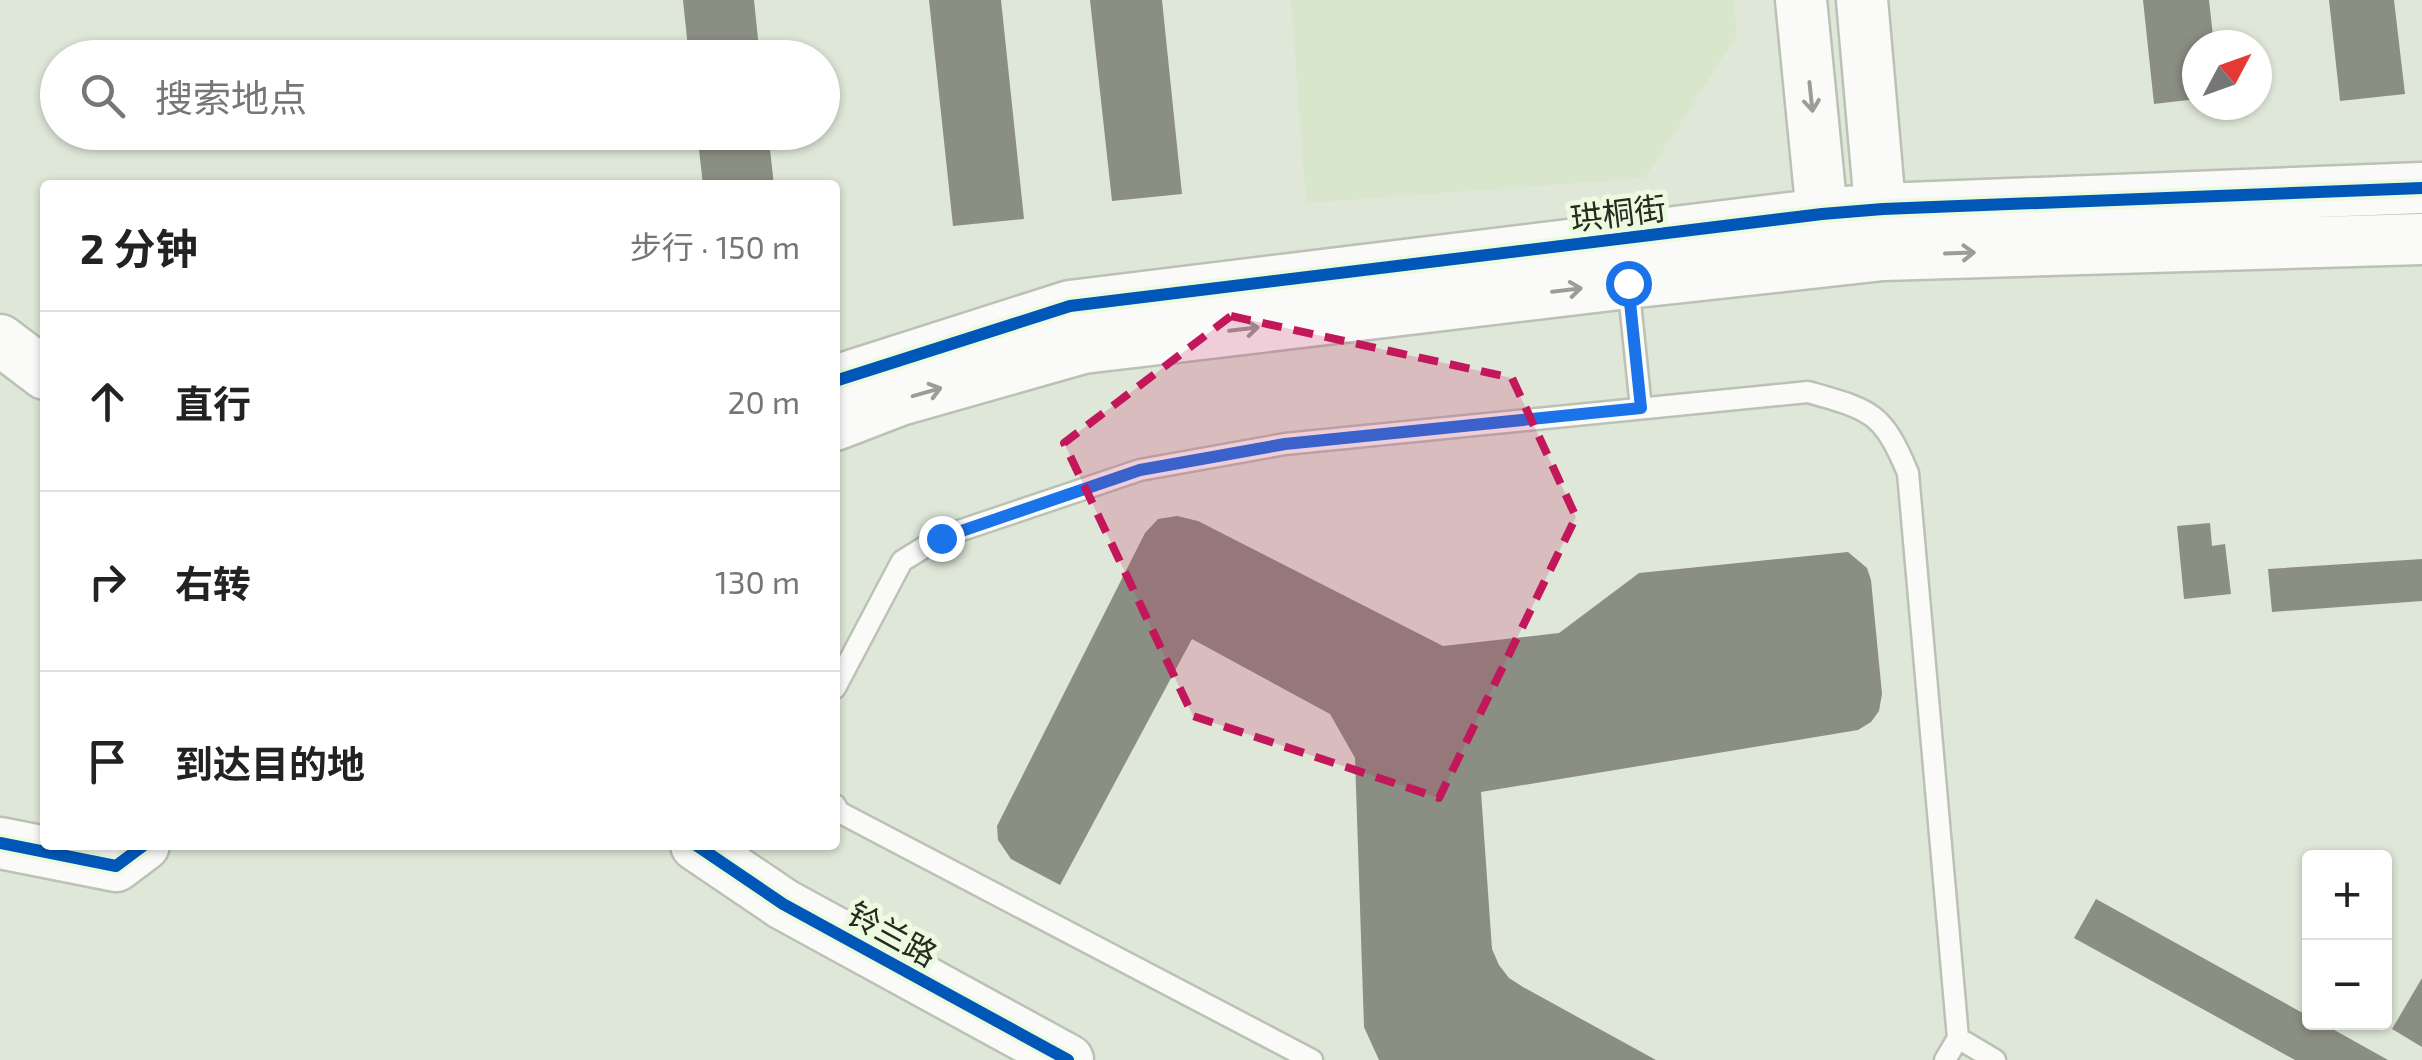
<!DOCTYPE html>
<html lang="zh">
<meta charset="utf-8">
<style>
body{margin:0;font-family:"Exo 2","Noto Sans SC",sans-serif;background:#f6f6f6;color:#222}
.controls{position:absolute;right:30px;bottom:30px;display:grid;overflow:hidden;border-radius:10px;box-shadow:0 2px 8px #0004}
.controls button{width:90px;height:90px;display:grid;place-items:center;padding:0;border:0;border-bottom:2px solid #e0e0e0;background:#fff;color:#222;font:50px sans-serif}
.compass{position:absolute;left:2182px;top:30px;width:90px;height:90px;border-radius:50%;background:#fff;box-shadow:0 2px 8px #0004;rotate:49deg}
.stop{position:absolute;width:30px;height:30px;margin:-22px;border:8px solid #1a73e8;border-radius:50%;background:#fff}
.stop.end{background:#1a73e8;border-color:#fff;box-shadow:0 2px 10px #0008}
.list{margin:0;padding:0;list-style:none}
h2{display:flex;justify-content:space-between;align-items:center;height:130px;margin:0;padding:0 40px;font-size:42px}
h2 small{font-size:32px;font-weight:400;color:#767676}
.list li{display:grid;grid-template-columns:65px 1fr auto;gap:30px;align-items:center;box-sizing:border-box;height:180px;padding:0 40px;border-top:2px solid #e0e0e0}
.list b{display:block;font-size:38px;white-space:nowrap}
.list em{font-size:32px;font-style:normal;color:#767676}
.icon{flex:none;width:55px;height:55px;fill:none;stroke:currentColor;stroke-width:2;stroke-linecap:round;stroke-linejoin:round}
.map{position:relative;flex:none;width:2422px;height:1060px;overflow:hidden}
.search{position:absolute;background:#fff;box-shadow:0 2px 8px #0004;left:40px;top:40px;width:800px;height:110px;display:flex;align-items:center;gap:25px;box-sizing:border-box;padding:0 35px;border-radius:55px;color:#767676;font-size:38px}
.panel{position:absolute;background:#fff;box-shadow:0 2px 8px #0004;left:40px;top:180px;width:800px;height:670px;border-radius:10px}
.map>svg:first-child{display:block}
.built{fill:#d8e6cc}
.building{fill:#8b8f83}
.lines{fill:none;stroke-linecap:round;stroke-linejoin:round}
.service-casing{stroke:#bbc1b5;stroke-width:25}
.tertiary-casing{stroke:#bbc1b5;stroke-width:55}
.service{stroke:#fafbf9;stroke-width:20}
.tertiary{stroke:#fafbf9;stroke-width:50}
.cycleway-casing{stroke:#ecfadf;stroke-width:19}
.cycleway{stroke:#0057b8;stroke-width:12}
.oneway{stroke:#9b9d98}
.route{stroke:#1a73e8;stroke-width:12}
.marked{fill:#c2185b;fill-opacity:0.2;stroke:#c2185b;stroke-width:8;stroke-dasharray:20 12;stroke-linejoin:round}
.labels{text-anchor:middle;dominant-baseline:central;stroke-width:10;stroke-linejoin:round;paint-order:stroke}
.street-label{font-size:32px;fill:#262b21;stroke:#ecfadf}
</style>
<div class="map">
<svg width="2422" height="1060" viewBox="0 0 2422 1060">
<rect width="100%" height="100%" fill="#dfe7d8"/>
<path class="built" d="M 1291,0 L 1734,0 L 1737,35 L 1645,178 L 1306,203 Z"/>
<path class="building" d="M 683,0 L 754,0 L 760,58 L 689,58 Z
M 929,0 L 1001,0 L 1024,219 L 953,226 Z
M 1090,0 L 1162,0 L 1182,194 L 1112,201 Z
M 2143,0 L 2209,0 L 2214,45 L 2197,45 L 2197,99 L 2154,104 Z
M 2329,0 L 2394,0 L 2405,94 L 2340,101 Z
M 697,132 L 768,132 L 774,185 L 703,185 Z
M 1177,516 L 1198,521 L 1443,646 L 1559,633 L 1639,573 L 1848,552 L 1867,568 L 1871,580 L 1882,694 L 1879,711 L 1871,722 L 1858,730 L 1481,792 L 1492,949 L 1499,965 L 1509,978 L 1523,987 L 1656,1060 L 1379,1060 L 1364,1027 L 1355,758 L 1330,714 L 1192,639 L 1060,885 L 1011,859 L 998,840 L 997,826 L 1145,533 L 1158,519 Z
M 2210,523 L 2212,546 L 2225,544 L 2231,594 L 2184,599 L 2177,526 Z
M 2422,559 L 2422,601 L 2272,612 L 2268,569 Z
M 2096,899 L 2310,1017 L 2310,1022 L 2320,1022 L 2388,1060 L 2295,1060 L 2074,938 Z
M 2422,978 L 2422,1047 L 2392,1029 Z"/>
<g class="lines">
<g class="service-casing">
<path id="service" d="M 1628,283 L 1641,408
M 835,688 L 902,561 L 941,537 L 1140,470 L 1285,444 L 1808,392 C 1871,410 1882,411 1908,473 L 1958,1038 L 1995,1060
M 835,805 L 839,812 L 1312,1060
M 1945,1060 L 1958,1038"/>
</g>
<g class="tertiary-casing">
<path id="tertiary" d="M 1801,0 L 1822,214 L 1823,249
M 1862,0 L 1883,240
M 0,340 L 45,374
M 835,381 L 1070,306 L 1822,214 L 1883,209 L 2422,188
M 835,425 L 900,400 L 1083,348 L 1628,283 L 1883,255 L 2422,239
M 0,843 L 116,866 L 144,845
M 696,845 L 783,904 L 1068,1060"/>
</g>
<use href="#service" class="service"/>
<use href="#tertiary" class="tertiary"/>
<g class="cycleway-casing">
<path id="cycleway" d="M 835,381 L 1070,306 L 1822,214 L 1883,209 L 2422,188
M 0,843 L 116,866 L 144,845
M 696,845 L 783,904 L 1068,1060"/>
</g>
<use href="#cycleway" class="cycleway"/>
</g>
<defs><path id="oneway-shaft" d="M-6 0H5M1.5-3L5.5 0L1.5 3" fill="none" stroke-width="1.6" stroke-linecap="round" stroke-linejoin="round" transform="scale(2.5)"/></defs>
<g class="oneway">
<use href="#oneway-shaft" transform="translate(1811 97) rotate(84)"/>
<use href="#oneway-shaft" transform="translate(1960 253) rotate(-2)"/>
<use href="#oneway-shaft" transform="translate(1567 290) rotate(-7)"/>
<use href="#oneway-shaft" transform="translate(1244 329) rotate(-7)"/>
<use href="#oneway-shaft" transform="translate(927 392) rotate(-16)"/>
</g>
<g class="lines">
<path class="route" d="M 941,538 L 1140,470 L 1285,444 L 1641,408 L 1628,283"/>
</g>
<path class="marked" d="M 1231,316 L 1512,378 L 1576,517 L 1439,798 L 1193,716 L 1064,443 Z"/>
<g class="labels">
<g class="street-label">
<text transform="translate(1618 212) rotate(-7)">珙桐街</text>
<text transform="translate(893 933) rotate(29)">铃兰路</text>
</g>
</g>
</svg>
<div class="controls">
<button>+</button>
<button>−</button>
</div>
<svg class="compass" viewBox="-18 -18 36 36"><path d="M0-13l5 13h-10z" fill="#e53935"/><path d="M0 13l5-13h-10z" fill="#767676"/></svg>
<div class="stop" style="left:1628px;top:283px"></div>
<div class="stop end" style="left:941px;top:538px"></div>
<div class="search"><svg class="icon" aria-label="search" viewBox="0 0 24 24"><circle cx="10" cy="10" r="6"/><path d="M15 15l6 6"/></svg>搜索地点</div>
<section class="panel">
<h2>2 分钟<small>步行 · 150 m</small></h2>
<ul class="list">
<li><svg class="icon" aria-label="ahead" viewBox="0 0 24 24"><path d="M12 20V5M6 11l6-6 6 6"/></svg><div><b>直行</b></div><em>20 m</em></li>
<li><svg class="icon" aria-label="right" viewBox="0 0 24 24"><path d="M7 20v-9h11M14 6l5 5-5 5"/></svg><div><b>右转</b></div><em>130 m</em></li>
<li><svg class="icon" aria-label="arrive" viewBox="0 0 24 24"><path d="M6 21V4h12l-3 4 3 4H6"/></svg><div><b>到达目的地</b></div></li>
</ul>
</section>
</div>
